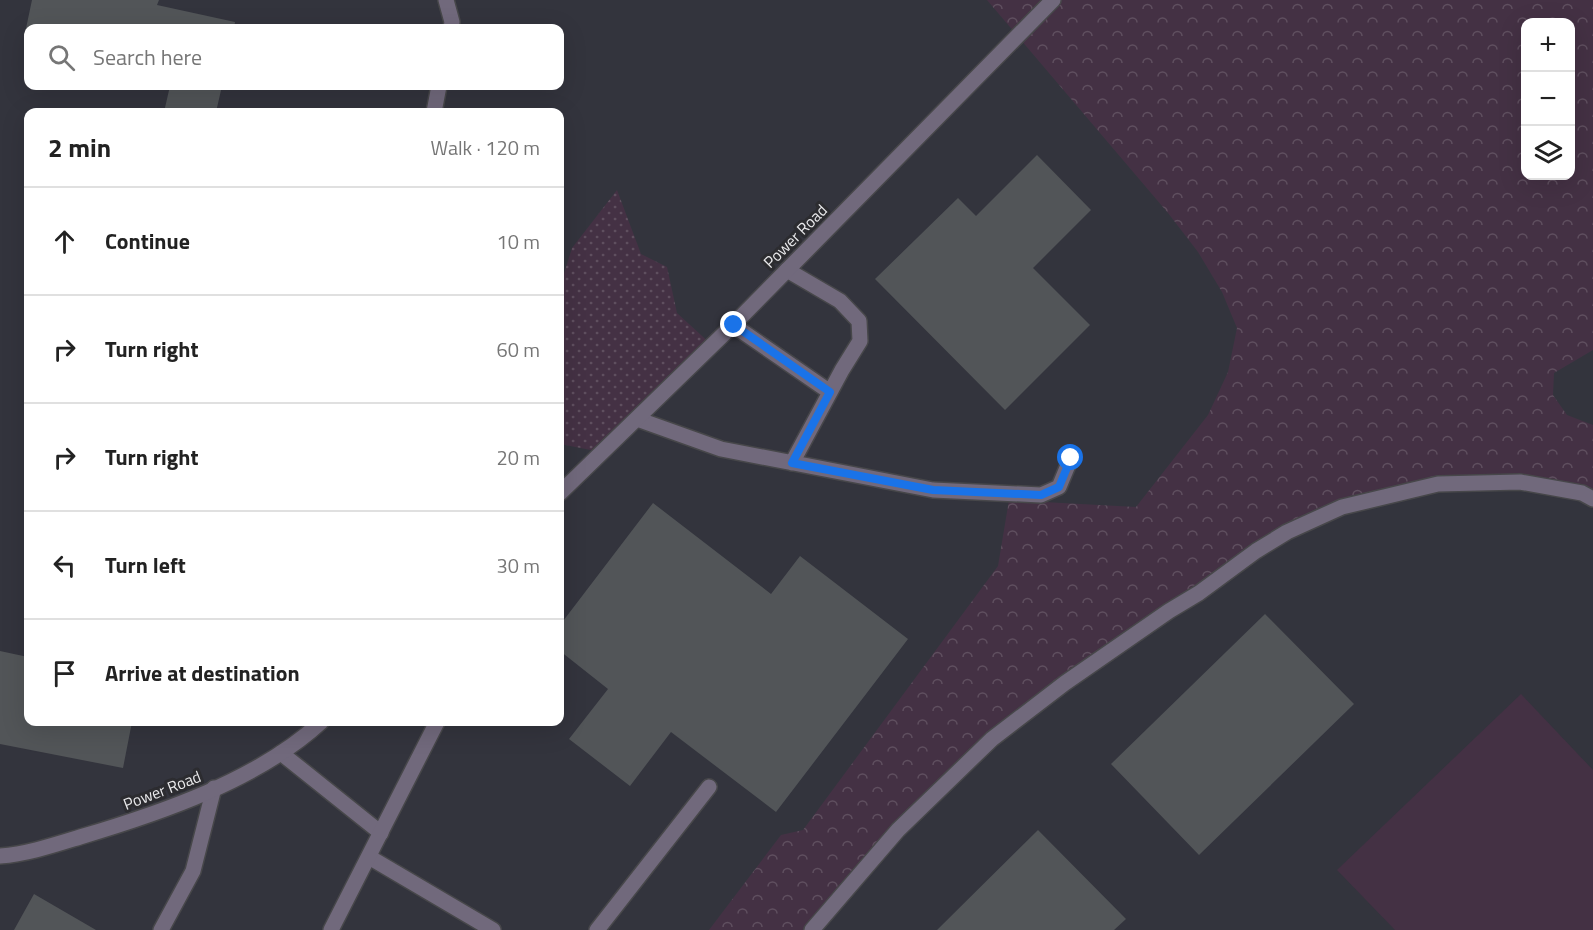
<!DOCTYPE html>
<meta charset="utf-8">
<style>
body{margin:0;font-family:"Titillium Web",sans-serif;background:#f2f2f2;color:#222}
.controls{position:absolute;right:18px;top:18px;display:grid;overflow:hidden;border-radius:12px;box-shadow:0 6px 24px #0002}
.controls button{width:54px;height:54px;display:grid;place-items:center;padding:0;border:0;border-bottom:2px solid #e0e0e0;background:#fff;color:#222;font:30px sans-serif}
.stop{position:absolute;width:18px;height:18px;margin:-14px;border:4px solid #1a73e8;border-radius:50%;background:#fff}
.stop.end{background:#1a73e8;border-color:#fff;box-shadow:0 2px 6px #0008}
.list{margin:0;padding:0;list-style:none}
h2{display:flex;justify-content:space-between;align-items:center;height:78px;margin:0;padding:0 24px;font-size:26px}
h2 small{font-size:20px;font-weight:400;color:#767676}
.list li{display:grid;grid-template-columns:39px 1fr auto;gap:18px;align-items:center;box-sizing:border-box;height:108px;padding:0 24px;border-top:2px solid #e0e0e0}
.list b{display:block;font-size:22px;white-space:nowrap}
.list em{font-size:20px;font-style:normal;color:#767676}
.icon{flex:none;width:33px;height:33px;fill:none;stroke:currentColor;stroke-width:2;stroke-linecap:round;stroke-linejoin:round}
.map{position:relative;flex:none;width:1593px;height:930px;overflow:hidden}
.search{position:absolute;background:#fff;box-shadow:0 6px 24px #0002;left:24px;top:24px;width:540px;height:66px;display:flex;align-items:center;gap:15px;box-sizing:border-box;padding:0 21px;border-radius:12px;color:#767676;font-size:22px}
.panel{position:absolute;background:#fff;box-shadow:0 6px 24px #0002;left:24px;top:108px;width:540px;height:618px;border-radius:12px}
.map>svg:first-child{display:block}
.built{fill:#33343d;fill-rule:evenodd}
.grass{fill:url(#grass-dots)}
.forest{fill:url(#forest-crowns);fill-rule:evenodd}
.pitch{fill:#443144}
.building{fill:#525558}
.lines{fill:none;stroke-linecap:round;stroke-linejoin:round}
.lane-casing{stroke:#47474a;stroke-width:18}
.street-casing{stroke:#47474a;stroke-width:18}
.lane{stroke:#71697c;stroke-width:15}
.street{stroke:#71697c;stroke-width:15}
.route{stroke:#1a73e8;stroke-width:8}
.labels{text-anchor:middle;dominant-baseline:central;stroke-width:6;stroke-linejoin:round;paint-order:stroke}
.street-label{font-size:16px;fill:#eaeaec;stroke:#2c2c30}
</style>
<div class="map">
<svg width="1593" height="930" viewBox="0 0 1593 930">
<defs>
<pattern id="grass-dots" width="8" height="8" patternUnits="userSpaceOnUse" patternTransform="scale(1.5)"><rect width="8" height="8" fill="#443144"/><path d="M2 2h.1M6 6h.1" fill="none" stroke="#5f4f5f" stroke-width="1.8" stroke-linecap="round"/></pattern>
<pattern id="forest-crowns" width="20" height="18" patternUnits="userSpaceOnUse" patternTransform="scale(1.5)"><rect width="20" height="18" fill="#443144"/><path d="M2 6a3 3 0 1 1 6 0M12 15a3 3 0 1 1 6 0" fill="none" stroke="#5f4f5f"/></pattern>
</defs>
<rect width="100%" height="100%" fill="#2c2c30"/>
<path class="built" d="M 0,0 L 1593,0 L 1593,930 L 0,930 ZM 1526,22 L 1570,22 L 1570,176 L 1526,176 ZM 28,28 L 560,28 L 560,86 L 28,86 ZM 28,112 L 560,112 L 560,722 L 28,722 Z"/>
<path class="grass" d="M 617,190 L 641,254 L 667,267 L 677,313 L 713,346 L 601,452 L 560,444 L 560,286 L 572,248 Z"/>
<path class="forest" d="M 987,0 L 1593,0 L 1593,350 L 1554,373 L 1553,395 L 1567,415 L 1593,425 L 1593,501 L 1568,494 L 1482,485 L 1459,487 L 1327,511 L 991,740 L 815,930 L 709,930 L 781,835 L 803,830 L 998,566 L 1009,500 L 1136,507 L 1208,415 L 1228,372 L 1237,328 L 1222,292 L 1198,252 L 1168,213 ZM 1526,22 L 1570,22 L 1570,176 L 1526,176 Z"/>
<path class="pitch" d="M 1521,694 L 1593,770 L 1593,930 L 1395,930 L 1337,870 Z"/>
<path class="building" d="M 32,0 L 159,0 L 157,5 L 235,22 L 234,28 L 28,28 L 28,34 L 25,33 Z
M 170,86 L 222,86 L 216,112 L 164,112 Z
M 1037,155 L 1091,210 L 1033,268 L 1090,325 L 1005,410 L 875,279 L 958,198 L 976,216 Z
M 653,503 L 771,594 L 800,556 L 908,639 L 776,812 L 671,732 L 630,786 L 569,739 L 608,689 L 560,651 L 560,625 Z
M 1265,614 L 1354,704 L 1199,855 L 1111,764 Z
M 0,651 L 28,657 L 28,722 L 132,722 L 123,768 L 0,744 Z
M 1038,830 L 1126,919 L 1114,930 L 937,930 Z
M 34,894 L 96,930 L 14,930 Z"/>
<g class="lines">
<g class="lane-casing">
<path id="lane" d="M 446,0 L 452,22 L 451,28
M 434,112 L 439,86
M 787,270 L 840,301 L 859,321 L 860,341 L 842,370 L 792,463
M 733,325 L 830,392
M 637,419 L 721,449 L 933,490 L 1041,495 L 1059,487 L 1071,458
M 281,753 L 381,833
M 369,857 L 493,930
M 161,930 L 193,871 L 214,788
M 597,930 L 709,787
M 812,930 L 898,830 L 992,739 L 1065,683 L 1169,611 L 1199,593 L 1256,551 L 1287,532 L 1342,507 L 1438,484 L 1520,482 L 1582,493 L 1593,499"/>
</g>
<g class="street-casing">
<path id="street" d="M 560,493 L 733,325 L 1053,0
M 0,856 C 27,854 54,845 80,837 C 161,813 258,780 321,722
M 331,930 L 437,722"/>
</g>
<use href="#lane" class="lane"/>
<use href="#street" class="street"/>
</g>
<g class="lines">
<path class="route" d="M 734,325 L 830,392 L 792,463 L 933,490 L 1041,495 L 1059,487 L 1071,458"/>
</g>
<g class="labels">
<g class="street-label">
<text transform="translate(795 236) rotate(-45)">Power Road</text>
<text transform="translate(162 790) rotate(-21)">Power Road</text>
</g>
</g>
</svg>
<div class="controls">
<button>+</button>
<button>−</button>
<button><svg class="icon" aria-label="layers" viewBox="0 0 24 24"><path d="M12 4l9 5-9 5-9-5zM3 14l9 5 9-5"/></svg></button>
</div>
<div class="stop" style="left:1071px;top:458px"></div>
<div class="stop end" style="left:734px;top:325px"></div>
<div class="search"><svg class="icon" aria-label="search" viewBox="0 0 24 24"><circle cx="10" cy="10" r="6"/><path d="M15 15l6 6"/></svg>Search here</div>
<section class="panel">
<h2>2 min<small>Walk · 120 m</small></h2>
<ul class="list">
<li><svg class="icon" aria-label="ahead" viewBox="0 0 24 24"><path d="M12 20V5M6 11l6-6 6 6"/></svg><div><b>Continue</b></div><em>10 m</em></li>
<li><svg class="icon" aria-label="right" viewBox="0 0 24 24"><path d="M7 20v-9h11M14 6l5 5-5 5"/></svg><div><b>Turn right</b></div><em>60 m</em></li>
<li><svg class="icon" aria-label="right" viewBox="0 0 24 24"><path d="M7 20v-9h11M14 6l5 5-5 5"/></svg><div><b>Turn right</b></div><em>20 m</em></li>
<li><svg class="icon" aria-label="left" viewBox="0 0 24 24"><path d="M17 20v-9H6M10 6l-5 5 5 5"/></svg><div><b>Turn left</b></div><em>30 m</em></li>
<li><svg class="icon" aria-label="arrive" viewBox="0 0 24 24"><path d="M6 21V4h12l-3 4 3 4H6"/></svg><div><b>Arrive at destination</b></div></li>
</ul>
</section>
</div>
